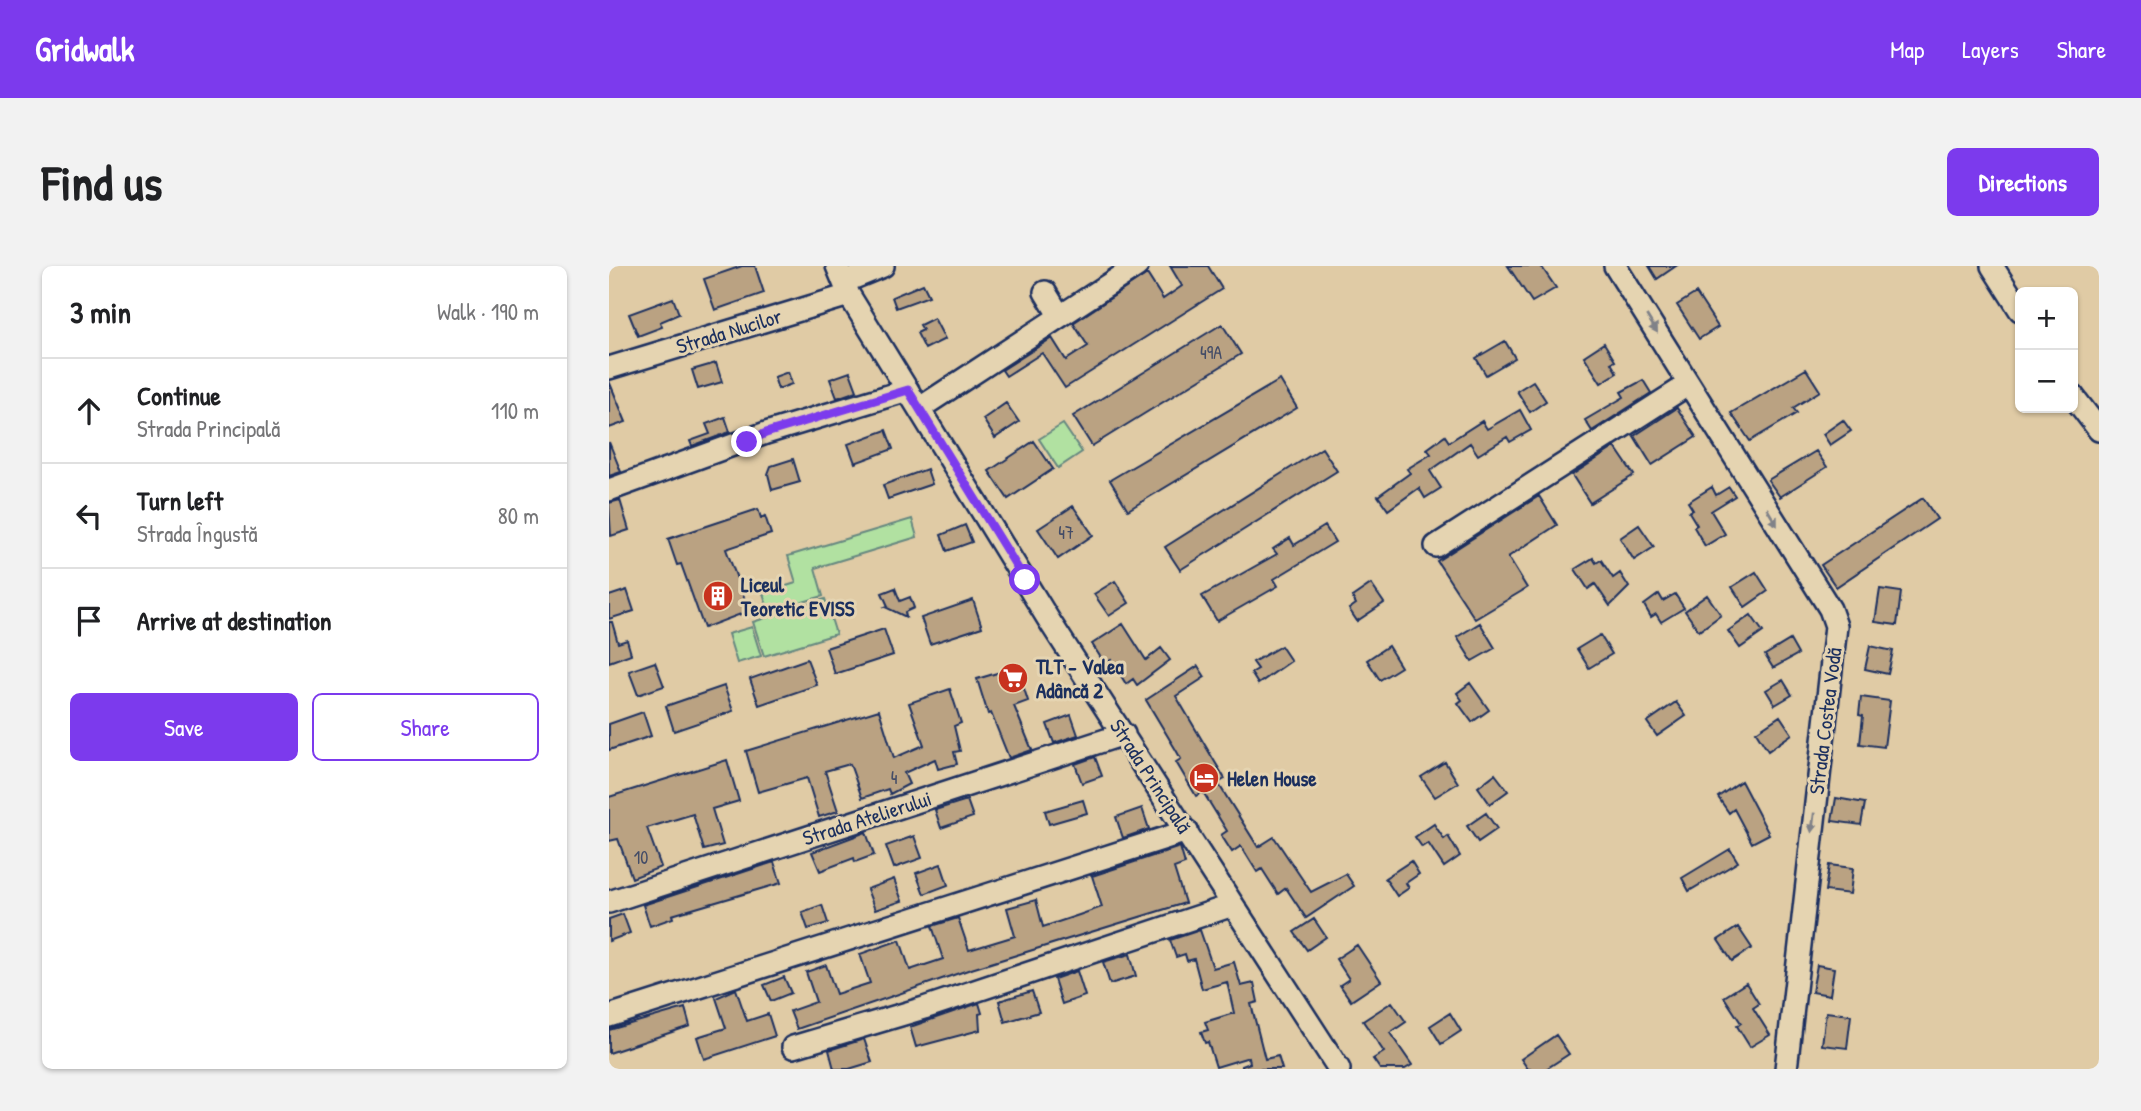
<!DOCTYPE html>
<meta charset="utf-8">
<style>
body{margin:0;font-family:"Patrick Hand",sans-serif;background:#f2f2f2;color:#202124}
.controls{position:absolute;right:21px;top:21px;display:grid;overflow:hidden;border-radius:10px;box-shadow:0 2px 5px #0004}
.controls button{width:63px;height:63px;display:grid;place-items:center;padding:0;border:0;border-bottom:2px solid #e0e0e0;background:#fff;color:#202124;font:35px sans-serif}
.stop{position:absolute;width:21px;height:21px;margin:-16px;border:5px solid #7c3aed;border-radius:50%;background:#fff}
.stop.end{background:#7c3aed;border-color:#fff;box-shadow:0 2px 7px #0008}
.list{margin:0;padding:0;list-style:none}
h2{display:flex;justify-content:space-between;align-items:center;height:91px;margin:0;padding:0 28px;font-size:30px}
h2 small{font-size:23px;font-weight:400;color:#757577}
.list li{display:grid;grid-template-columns:46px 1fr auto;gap:21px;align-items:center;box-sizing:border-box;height:105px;padding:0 28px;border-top:2px solid #e0e0e0}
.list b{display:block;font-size:26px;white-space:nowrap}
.list p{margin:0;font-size:23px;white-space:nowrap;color:#757577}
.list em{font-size:23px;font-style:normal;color:#757577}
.actions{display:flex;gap:14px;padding:21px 28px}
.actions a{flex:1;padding:16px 0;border:2px solid #7c3aed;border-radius:10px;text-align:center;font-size:24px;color:#7c3aed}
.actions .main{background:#7c3aed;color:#fff}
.icon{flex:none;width:38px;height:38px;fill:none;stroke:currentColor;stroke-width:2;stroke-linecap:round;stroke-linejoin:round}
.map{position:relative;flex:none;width:1490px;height:803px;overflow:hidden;border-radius:10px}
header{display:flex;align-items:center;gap:42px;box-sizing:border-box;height:98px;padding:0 35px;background:#7c3aed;color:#fff}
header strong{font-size:33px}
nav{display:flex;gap:38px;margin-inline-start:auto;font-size:24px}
.intro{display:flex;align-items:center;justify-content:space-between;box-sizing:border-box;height:168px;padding:0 42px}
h1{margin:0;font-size:49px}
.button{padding:18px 32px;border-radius:10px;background:#7c3aed;color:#fff;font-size:24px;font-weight:700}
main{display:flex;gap:42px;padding:0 42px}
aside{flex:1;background:#fff;border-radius:10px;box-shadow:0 2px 5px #0004}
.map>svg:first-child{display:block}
.green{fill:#b1e1a1;stroke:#668880;stroke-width:2}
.building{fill:#baa282;stroke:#1b2f5e;stroke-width:2}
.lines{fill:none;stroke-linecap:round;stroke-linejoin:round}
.minor-casing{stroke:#1b2f5e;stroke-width:26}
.minor{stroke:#e5d4b1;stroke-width:21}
.oneway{fill:#808288}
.route{stroke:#7c3aed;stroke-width:9}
.labels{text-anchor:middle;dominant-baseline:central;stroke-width:6;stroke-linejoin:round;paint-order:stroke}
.number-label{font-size:18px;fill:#434c67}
.street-label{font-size:21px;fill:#1b2f5e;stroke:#e5d4b1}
.poi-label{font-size:21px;font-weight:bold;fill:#1b2f5e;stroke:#e5d4b1;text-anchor:start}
</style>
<header>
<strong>Gridwalk</strong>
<nav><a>Map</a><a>Layers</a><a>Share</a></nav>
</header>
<div class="intro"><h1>Find us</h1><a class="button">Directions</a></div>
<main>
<aside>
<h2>3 min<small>Walk · 190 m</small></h2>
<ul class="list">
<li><svg class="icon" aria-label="ahead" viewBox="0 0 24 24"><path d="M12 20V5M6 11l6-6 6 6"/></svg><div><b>Continue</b><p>Strada Principală</p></div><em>110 m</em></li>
<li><svg class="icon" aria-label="left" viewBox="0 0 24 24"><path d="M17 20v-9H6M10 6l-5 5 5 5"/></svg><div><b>Turn left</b><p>Strada Îngustă</p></div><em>80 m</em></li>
<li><svg class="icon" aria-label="arrive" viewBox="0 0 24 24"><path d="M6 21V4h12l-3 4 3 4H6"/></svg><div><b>Arrive at destination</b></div></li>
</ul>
<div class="actions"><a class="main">Save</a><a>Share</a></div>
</aside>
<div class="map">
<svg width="1490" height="803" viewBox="0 0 1490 803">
<rect width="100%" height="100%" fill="#e0cba5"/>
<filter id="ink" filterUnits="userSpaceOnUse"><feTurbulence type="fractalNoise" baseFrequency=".0143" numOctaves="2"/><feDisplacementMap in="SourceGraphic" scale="14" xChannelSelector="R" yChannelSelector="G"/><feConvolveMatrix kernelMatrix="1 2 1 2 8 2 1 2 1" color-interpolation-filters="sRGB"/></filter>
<g filter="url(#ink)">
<path class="green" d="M 454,158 L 473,186 L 449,202 L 430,173 Z
M 303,253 L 308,271 L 206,302 L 214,330 L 160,346 L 154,327 L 187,317 L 179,290 Z
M 216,333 L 227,368 L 155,390 L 144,356 Z
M 143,361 L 152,390 L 128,397 L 119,368 Z"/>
<path class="building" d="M 133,0 L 146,0 L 155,27 L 106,44 L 95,13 Z
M 561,0 L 599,0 L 613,23 L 456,122 L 433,87 L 397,110 L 393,104 L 443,72 L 457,94 L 479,80 L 464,57 L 538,8 L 554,33 L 573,20 Z
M 899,0 L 932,0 L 947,22 L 923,36 Z
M 1040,0 L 1067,0 L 1048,13 Z
M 314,18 L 320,30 L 287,42 L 283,31 Z
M 1087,27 L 1109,61 L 1090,73 L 1068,39 Z
M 64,32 L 70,48 L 51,56 L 53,61 L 29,70 L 20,48 Z
M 325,52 L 336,73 L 316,83 L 308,67 L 314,64 L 311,59 Z
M 613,58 L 632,88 L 483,180 L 464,150 Z
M 896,75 L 906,92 L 877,109 L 867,92 Z
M 995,77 L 1006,95 L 1002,97 L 1008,107 L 992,117 L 975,90 Z
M 107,97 L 113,116 L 89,123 L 83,104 Z
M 1197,103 L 1211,125 L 1184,142 L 1188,147 L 1141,175 L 1122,147 Z
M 179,106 L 183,118 L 169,123 L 165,111 Z
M 241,106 L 248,125 L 228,132 L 221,113 Z
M 671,114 L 688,142 L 519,244 L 501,214 Z
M 1034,114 L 1042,127 L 983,165 L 976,154 L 1015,131 L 1012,126 Z
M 0,115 L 17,156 L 0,162 Z
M 924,115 L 937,135 L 921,146 L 908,125 Z
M 397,137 L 410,156 L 386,172 L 374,153 Z
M 1068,142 L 1087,171 L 1043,199 L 1025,170 Z
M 911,144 L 922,164 L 901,176 L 898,171 L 869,189 L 861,177 L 821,205 L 832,222 L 816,232 L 810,222 L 779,244 L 769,230 L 801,207 L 798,203 L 822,188 L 818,183 L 836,170 L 840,176 L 873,155 L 878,163 Z
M 116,151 L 121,166 L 83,180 L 81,175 L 101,168 L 97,158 Z
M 1234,154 L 1242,165 L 1221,179 L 1214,168 Z
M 277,164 L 284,183 L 246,197 L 239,178 Z
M 425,175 L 444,203 L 399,233 L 380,205 Z
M 0,176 L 12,206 L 0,210 Z
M 1006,181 L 1025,209 L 981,237 L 963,209 Z
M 713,182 L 728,205 L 571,304 L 556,281 Z
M 1207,185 L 1218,201 L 1171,231 L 1159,214 Z
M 184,193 L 191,216 L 163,224 L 159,208 L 162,200 Z
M 318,203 L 323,218 L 279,233 L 274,219 Z
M 1103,221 L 1107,229 L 1120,221 L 1126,230 L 1102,245 L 1116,268 L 1096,280 L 1085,261 L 1088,259 L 1080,246 L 1084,244 L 1079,236 Z
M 930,230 L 948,259 L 899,291 L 918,322 L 866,353 L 828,295 Z
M 1314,232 L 1328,253 L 1227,321 L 1212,299 Z
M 11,234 L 20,264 L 2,270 L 0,237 Z
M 464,240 L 484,269 L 449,293 L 429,263 Z
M 149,243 L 152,252 L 156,250 L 162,268 L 117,283 L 140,345 L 95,362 L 72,298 L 68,299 L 59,273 Z
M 356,259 L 363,276 L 338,285 L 332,269 Z
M 1030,259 L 1045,281 L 1025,294 L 1011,272 Z
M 716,260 L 726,276 L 665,313 L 669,320 L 608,355 L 593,330 L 668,288 L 664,283 L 681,272 L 685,279 Z
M 984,292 L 987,297 L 992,294 L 1004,312 L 1011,307 L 1020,321 L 1001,340 L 986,318 L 979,323 L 966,303 Z
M 1147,306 L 1159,325 L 1136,341 L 1123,321 Z
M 506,315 L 520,337 L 500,350 L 485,328 Z
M 762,318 L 775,337 L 748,355 L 740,343 L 747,338 L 743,331 Z
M 286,322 L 291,335 L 301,331 L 305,342 L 296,346 L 297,351 L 276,341 L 279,340 L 273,327 Z
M 1271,323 L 1292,326 L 1288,359 L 1266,356 Z
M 18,324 L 25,345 L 0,353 L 0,330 Z
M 1050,328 L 1054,335 L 1066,328 L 1075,342 L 1052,356 L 1047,348 L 1042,351 L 1035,339 Z
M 1098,329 L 1112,349 L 1090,365 L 1076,345 Z
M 364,334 L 373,361 L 321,378 L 312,352 Z
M 1142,349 L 1154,366 L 1131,382 L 1119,365 Z
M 0,356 L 3,356 L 9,377 L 18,374 L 22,388 L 0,396 Z
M 871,357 L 886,382 L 863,395 L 848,371 Z
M 514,358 L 537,394 L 552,382 L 561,394 L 528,419 L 524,413 L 517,418 L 502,394 L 496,398 L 483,378 Z
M 275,363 L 284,389 L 226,408 L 217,382 Z
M 991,369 L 1003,388 L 980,402 L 968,383 Z
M 1181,374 L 1189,388 L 1164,402 L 1156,389 Z
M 672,380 L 682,395 L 649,418 L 642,407 L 649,403 L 644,396 Z
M 779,380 L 792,401 L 771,414 L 758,394 Z
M 1261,380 L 1284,385 L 1279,408 L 1256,403 Z
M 198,393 L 208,419 L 150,439 L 141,413 Z
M 46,396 L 55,420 L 29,429 L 20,405 Z
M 589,400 L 596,411 L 567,430 L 616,513 L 609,517 L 649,581 L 665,571 L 702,626 L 737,608 L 745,620 L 697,652 L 677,622 L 669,628 L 653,603 L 648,606 L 632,580 L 623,586 L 612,569 L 618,565 L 594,526 L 587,530 L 567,496 L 572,493 L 567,484 L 537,434 Z
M 408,401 L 419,435 L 405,440 L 423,484 L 400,492 L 382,447 L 379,448 L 368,413 Z
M 1174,414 L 1183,429 L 1166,439 L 1157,424 Z
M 861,417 L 880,444 L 863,456 L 849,437 L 853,434 L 848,427 Z
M 115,420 L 124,445 L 65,465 L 57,440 Z
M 341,423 L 352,457 L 345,460 L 351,485 L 345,486 L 348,498 L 329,503 L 326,493 L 295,507 L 300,518 L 281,528 L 279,523 L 253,532 L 241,498 L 216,505 L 229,545 L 210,551 L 198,512 L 149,526 L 137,485 L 270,444 L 285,492 L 315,479 L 300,437 Z
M 1252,431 L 1281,435 L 1275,481 L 1251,478 L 1254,450 L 1250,449 Z
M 1067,436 L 1077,450 L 1048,470 L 1038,456 Z
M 34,446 L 42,470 L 0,484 L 0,458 Z
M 462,449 L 469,469 L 445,477 L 438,458 Z
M 1171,450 L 1183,468 L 1159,485 L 1147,466 Z
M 486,491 L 493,510 L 473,517 L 466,498 Z
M 118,494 L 130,535 L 103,543 L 114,579 L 95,584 L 84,548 L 38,562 L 52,601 L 23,612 L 9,573 L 0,575 L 0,531 Z
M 836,496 L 849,517 L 826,531 L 812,511 Z
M 886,508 L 899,525 L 881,538 L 869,521 Z
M 1132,515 L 1160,568 L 1143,577 L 1125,543 L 1120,547 L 1109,531 Z
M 1227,532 L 1256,537 L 1252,559 L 1223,555 Z
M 358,534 L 364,551 L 332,562 L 326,544 Z
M 474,534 L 478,547 L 440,558 L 436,545 Z
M 533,542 L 540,563 L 514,572 L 507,551 Z
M 877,547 L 888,563 L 869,576 L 858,560 Z
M 825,558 L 835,573 L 839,570 L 851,590 L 835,601 L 819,577 L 813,581 L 806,571 Z
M 257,566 L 265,589 L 246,596 L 245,592 L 211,605 L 203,586 Z
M 305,570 L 313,592 L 285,602 L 277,580 Z
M 571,581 L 576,598 L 565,602 L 576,637 L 359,704 L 188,763 L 181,745 L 207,736 L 197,706 L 217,699 L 227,728 L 261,717 L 251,688 L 291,674 L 301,704 L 334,693 L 323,660 L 349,652 L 360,684 L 406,670 L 398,642 L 427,634 L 434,661 L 470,649 L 493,641 L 483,610 Z
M 1121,583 L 1129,596 L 1080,625 L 1073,612 Z
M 802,595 L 810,608 L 797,617 L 800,622 L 788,630 L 776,612 Z
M 165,596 L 172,617 L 63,649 L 64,652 L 41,660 L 34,639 Z
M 332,598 L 339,619 L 315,628 L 307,607 Z
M 1220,599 L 1244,602 L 1241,628 L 1216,625 Z
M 285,613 L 293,635 L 266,644 L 258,623 Z
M 213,639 L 219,657 L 199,663 L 193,646 Z
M 14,648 L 21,667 L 0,675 L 0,653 Z
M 705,653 L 717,671 L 698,684 L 685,666 Z
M 1129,661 L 1143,682 L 1123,695 L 1109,674 Z
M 591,664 L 604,702 L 625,696 L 632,720 L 645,717 L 649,736 L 642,738 L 656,793 L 669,790 L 673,803 L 633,803 L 633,800 L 641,797 L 640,791 L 607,801 L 599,776 L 596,777 L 592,766 L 599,764 L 596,756 L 625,747 L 618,716 L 593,723 L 585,693 L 578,695 L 576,688 L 567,691 L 561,674 Z
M 748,679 L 772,715 L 742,735 L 731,719 L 740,713 L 727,693 Z
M 521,688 L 527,710 L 501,718 L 494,696 Z
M 1208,699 L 1225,702 L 1221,729 L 1203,726 Z
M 468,705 L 476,730 L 453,738 L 445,713 Z
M 175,711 L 182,727 L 162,735 L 155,719 Z
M 1137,717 L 1150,738 L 1144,742 L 1161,769 L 1141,781 L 1128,760 L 1132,757 L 1115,731 Z
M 127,723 L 138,755 L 159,748 L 166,770 L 95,793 L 88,771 L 117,762 L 107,732 Z
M 423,725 L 430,746 L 396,756 L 390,735 Z
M 783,736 L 797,756 L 781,767 L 803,799 L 796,803 L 771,803 L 764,793 L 775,786 L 754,755 Z
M 370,737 L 373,747 L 370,748 L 371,764 L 307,781 L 301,761 Z
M 76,742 L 81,760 L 0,787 L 0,764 Z
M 1217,746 L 1242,749 L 1238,782 L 1213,779 Z
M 841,747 L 852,765 L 832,778 L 821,760 Z
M 947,769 L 960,788 L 937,803 L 919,803 L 912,793 Z
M 255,773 L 263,796 L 240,803 L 225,803 L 220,784 Z"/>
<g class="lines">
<g class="minor-casing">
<path id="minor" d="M 228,0 L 240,29 L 441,356 L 730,803
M 1006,0 L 1221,343 L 1227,360 L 1177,803
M 1383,0 L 1411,44
M 235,16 L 274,0
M 436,26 L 450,49
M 0,102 L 240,29
M 1464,130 L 1490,164
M 311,142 L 528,0
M 0,224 L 157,167 L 299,124
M 827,280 L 1080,118
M 0,636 L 515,468
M 0,750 L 578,565
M 184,781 L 315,742 L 624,639"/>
</g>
<use href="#minor" class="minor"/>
</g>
<defs><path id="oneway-solid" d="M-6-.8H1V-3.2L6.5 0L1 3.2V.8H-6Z" transform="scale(1.75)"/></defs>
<g class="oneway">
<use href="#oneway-solid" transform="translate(1043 58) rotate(58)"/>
<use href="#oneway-solid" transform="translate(1163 251) rotate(59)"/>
<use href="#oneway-solid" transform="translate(1204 557) rotate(97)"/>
</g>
</g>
<g class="lines" filter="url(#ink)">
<path class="route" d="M 138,176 L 157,167 L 299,124 L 416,314"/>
</g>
<defs>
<g id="building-disc" transform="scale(1.575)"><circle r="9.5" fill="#c8321e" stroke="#e5d4b1"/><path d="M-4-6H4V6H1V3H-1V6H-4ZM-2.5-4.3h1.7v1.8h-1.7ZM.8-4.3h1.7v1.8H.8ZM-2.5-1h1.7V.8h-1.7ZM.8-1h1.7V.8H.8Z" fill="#fff"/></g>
<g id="supermarket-disc" transform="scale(1.575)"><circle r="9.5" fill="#c8321e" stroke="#e5d4b1"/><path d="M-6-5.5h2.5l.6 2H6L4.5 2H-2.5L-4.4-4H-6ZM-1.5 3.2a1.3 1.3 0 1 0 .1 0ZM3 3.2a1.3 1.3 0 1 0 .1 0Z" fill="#fff"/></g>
<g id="hotel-disc" transform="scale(1.575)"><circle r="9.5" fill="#c8321e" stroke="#e5d4b1"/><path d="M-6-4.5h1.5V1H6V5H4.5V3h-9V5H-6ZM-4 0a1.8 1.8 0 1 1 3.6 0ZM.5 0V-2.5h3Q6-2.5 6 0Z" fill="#fff"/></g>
</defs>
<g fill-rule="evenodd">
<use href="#building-disc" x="109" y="330"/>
<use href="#supermarket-disc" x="404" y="412"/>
<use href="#hotel-disc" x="595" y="512"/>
</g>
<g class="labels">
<g class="number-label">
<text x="602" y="86">49A</text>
<text x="457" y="266">47</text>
<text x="285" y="511">4</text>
<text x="32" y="591">10</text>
</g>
<g class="street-label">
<text transform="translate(120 65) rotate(-17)">Strada Nucilor</text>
<text transform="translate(1216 455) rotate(-83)">Strada Costea Vodă</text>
<text transform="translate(542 510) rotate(57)">Strada Principală</text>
<text transform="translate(258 552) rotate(-18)">Strada Atelierului</text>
</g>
<g class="poi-label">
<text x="132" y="318">Liceul<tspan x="132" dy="24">Teoretic EVISS</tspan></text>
<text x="427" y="400">TLT - Valea<tspan x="427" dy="24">Adâncă 2</tspan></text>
<text x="618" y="512">Helen House</text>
</g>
</g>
</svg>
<div class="controls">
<button>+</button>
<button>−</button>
</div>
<div class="stop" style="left:416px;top:314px"></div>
<div class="stop end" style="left:138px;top:176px"></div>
</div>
</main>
